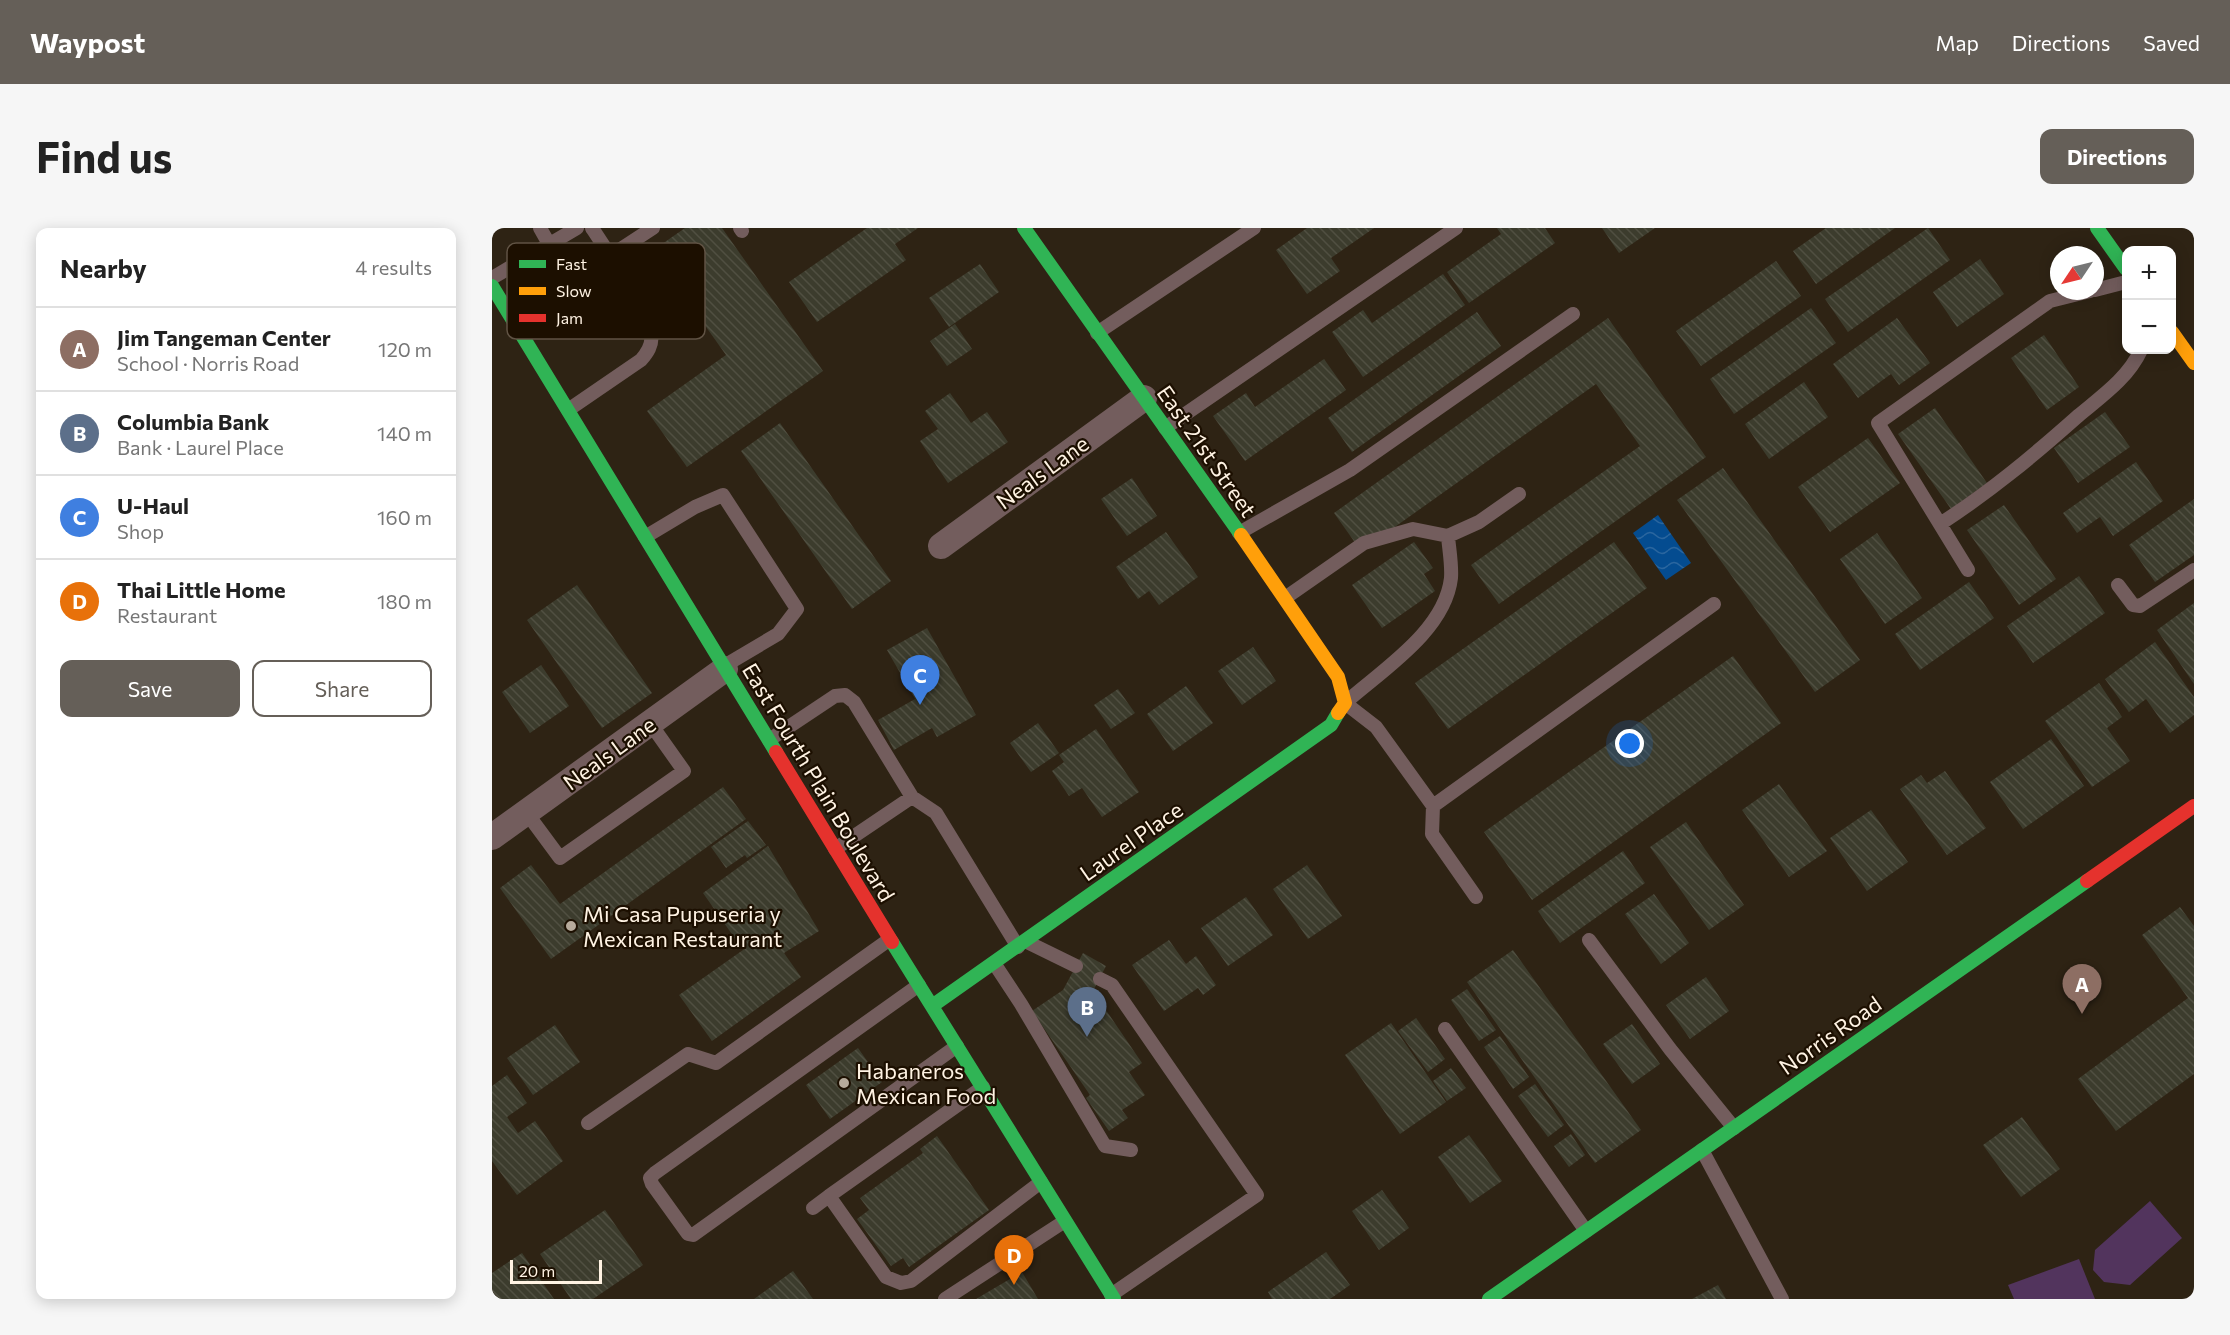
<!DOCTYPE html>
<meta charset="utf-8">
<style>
body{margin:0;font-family:Commissioner,sans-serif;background:#f6f6f6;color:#222}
.controls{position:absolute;right:18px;top:18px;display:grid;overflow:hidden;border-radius:12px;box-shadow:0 3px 15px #0003}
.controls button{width:54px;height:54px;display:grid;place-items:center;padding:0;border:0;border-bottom:2px solid #e0e0e0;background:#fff;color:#222;font:30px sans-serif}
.compass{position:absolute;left:1558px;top:18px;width:54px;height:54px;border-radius:50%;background:#fff;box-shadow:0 3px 15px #0003;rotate:235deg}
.scale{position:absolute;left:18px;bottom:15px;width:92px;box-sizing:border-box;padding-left:6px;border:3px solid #fff3e3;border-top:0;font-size:16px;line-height:21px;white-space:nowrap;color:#fff3e3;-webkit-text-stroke:4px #1c0f00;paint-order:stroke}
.you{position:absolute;left:1138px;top:516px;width:21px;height:21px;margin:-15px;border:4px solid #fff;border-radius:50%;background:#1a73e8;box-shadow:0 0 0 9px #1a73e833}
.badge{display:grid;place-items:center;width:39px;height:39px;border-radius:50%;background:#655f58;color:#fff;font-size:20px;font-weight:700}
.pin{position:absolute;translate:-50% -50px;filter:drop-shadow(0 2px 3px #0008)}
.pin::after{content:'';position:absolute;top:32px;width:21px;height:18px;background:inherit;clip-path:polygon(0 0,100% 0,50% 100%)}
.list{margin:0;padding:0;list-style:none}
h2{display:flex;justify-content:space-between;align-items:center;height:78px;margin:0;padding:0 24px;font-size:26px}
h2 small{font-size:20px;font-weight:400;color:#767676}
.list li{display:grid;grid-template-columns:39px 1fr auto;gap:18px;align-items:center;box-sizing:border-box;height:84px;padding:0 24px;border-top:2px solid #e0e0e0}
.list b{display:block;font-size:22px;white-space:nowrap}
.list p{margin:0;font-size:20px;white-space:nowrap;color:#767676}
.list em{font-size:20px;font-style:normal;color:#767676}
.actions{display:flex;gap:12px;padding:18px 24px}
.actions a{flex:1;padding:14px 0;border:2px solid #655f58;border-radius:12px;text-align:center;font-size:21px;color:#655f58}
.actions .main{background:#655f58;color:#fff}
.map{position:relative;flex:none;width:1702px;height:1071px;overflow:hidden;border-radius:12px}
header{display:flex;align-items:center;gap:36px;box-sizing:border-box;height:84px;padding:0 30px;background:#655f58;color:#fff}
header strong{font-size:28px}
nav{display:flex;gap:33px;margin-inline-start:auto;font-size:21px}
.intro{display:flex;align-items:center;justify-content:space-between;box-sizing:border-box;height:144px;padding:0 36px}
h1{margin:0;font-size:42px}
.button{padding:15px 27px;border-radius:12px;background:#655f58;color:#fff;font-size:21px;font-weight:700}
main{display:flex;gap:36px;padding:0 36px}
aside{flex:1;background:#fff;border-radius:12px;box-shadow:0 3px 15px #0003}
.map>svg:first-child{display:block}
.green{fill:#52345d}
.water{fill:url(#water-waves)}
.building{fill:url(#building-back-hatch)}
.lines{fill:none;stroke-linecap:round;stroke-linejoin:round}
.lane{stroke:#735d5d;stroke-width:14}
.street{stroke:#735d5d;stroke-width:26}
.fast{stroke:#30b455;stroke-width:14}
.slow{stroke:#ff9f0a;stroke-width:14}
.jam{stroke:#e5322d;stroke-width:14}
.poi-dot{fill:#b6aa9b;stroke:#1c0f00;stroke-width:2}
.labels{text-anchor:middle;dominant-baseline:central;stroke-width:4.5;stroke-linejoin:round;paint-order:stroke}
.street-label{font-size:22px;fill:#fff3e3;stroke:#1c0f00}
.poi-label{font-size:22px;fill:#fff3e3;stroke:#1c0f00;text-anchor:start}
.key{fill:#1c0f00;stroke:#605344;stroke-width:1.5}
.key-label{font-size:16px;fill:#fff3e3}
</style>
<header>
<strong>Waypost</strong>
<nav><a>Map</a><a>Directions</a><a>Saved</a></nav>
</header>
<div class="intro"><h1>Find us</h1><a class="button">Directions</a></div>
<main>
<aside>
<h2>Nearby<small>4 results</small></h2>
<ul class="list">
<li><span class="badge" style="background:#8d6e63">A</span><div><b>Jim Tangeman Center</b><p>School · Norris Road</p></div><em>120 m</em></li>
<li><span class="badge" style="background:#5c6f8a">B</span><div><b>Columbia Bank</b><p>Bank · Laurel Place</p></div><em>140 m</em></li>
<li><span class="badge" style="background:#3f7fe0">C</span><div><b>U-Haul</b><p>Shop</p></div><em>160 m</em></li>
<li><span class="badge" style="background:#e8710a">D</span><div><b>Thai Little Home</b><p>Restaurant</p></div><em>180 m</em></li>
</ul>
<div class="actions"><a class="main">Save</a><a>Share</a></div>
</aside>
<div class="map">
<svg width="1702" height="1071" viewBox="0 0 1702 1071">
<defs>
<pattern id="water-waves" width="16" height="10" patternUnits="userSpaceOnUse" patternTransform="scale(1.5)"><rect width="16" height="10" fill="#044c90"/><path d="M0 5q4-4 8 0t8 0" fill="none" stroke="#2a669f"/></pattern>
<pattern id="building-back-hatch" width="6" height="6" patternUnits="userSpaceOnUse" patternTransform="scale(1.5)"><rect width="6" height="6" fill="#3c3c2d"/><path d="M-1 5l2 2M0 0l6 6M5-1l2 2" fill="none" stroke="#504f41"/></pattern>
</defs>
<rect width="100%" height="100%" fill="#2e2314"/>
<path class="green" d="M 1658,973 L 1690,1010 L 1638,1057 L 1612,1054 L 1601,1042 L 1603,1022 Z
M 1587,1031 L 1603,1071 L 1522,1071 L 1516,1057 Z"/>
<path class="water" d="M 1166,287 L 1199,335 L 1174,352 L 1141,305 Z"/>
<path class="building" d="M 193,0 L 230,0 L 331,143 L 195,239 L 155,183 L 234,127 L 160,23 Z
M 375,0 L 426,0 L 403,16 L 414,32 L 325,94 L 297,54 Z
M 815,0 L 882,0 L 839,30 L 848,43 L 815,66 L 784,22 Z
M 1005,0 L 1053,0 L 1063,15 L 977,75 L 955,44 L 1009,6 Z
M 1110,0 L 1163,0 L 1127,25 Z
M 1334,0 L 1403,0 L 1324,56 L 1301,23 Z
M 1436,0 L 1458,32 L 1356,104 L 1333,71 Z
M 1488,31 L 1512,66 L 1465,99 L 1441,64 Z
M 1284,33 L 1309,68 L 1209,138 L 1184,103 Z
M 488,36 L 507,64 L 457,99 L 437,70 Z
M 951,46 L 973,77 L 871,149 L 840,104 L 871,82 L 880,95 Z
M 1319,80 L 1344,115 L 1242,186 L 1218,151 Z
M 985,84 L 1009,118 L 860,224 L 836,190 Z
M 1116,90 L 1214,229 L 1007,376 L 979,337 L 1148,218 L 1104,156 L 869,323 L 842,285 Z
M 1405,90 L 1438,135 L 1407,157 L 1399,146 L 1366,170 L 1341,136 Z
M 463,96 L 480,121 L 455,138 L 438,113 Z
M 1552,107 L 1587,159 L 1555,182 L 1519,130 Z
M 832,131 L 854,162 L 753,233 L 721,188 L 754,165 L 763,179 Z
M 1312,154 L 1336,189 L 1277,231 L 1253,196 Z
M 458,165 L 479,195 L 495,184 L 516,214 L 456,255 L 428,213 L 446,201 L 433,183 Z
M 1443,180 L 1495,255 L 1459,281 L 1406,206 Z
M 1613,184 L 1638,219 L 1586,255 L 1562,220 Z
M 288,195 L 399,353 L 360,381 L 249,223 Z
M 1376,210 L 1408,255 L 1338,304 L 1306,259 Z
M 1644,234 L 1671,273 L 1621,308 L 1608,289 L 1585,305 L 1571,285 Z
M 1231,240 L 1368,432 L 1323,464 L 1185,272 Z
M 640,250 L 665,288 L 635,308 L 609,271 Z
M 1702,271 L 1702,327 L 1663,354 L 1637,317 Z
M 1512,277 L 1564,351 L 1527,377 L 1475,302 Z
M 674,304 L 706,349 L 667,377 L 657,363 L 646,371 L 624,339 Z
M 1385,305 L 1430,370 L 1393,396 L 1348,331 Z
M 922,314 L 941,340 L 932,346 L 943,363 L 890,400 L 860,357 Z
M 1122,314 L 1155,360 L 956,501 L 923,455 Z
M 1587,348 L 1613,385 L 1541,435 L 1515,398 Z
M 1477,354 L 1502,390 L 1428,442 L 1403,406 Z
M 85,357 L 160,465 L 110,500 L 35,392 Z
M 1702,375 L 1702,456 L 1665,402 Z
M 435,400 L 484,487 L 445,509 L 440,500 L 402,522 L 386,492 L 423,471 L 395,422 Z
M 1663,414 L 1702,469 L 1702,487 L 1678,505 L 1654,471 L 1637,484 L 1613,451 Z
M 761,419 L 784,453 L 750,477 L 726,443 Z
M 1241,428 L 1289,495 L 1040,672 L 992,604 Z
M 49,437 L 77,478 L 38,505 L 10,464 Z
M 1607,455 L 1630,489 L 1615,500 L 1638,533 L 1600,559 L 1553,493 Z
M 694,458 L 721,495 L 681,523 L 655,486 Z
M 626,461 L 643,485 L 619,501 L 602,477 Z
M 546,495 L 567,525 L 539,544 L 518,515 Z
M 604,501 L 647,564 L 610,589 L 590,560 L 577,568 L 560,543 L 572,534 L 567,527 Z
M 1559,511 L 1592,558 L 1531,601 L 1498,554 Z
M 1453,543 L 1494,600 L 1455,627 L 1408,561 L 1429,547 L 1435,555 Z
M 1287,556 L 1335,623 L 1297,649 L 1250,582 Z
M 231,559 L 254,591 L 59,731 L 8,660 L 39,637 L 68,676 Z
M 1379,582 L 1416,634 L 1375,663 L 1338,610 Z
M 256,593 L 274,617 L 255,630 L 253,627 L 234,640 L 219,619 Z
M 1194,594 L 1252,677 L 1217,702 L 1158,619 Z
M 276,618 L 327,703 L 292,725 L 309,749 L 220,813 L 187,767 L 251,722 L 211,665 Z
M 1131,623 L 1153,655 L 1068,715 L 1046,683 Z
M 815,637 L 850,688 L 816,711 L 781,661 Z
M 1162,666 L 1197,715 L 1169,736 L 1133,686 Z
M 754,669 L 781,707 L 736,738 L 709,700 Z
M 1688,679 L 1702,698 L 1702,846 L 1624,903 L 1586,851 L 1696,770 L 1650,707 Z
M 677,712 L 694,736 L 704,728 L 724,757 L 711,767 L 706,760 L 672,783 L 640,737 Z
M 1021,722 L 1149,902 L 1103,935 L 975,754 Z
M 591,725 L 614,738 L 601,763 L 650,835 L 637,844 L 653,867 L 630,882 L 636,890 L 617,903 L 594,870 L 598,867 L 540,783 L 571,762 Z
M 1214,749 L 1237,783 L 1198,811 L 1174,777 Z
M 975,761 L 1004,802 L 987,813 L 959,772 Z
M 924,790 L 953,831 L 936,844 L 906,803 Z
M 899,795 L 954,874 L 908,906 L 853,827 Z
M 1140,796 L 1168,836 L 1140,856 L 1111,816 Z
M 63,797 L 88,834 L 41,867 L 15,830 Z
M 1008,808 L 1037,849 L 1021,861 L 992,819 Z
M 366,820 L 390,854 L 338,891 L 314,857 Z
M 959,840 L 974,860 L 955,873 L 941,853 Z
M 15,847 L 35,875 L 15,889 L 26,905 L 43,893 L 71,933 L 25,967 L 0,933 L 0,858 Z
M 1043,856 L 1072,897 L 1056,909 L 1026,868 Z
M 1530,889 L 1568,941 L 1529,969 L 1491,917 Z
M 1079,906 L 1093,927 L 1077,939 L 1062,918 Z
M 977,907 L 1010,953 L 978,975 L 946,929 Z
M 445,908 L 497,982 L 417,1039 L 411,1030 L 399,1038 L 365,991 L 377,982 L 368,970 L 431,925 L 428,921 Z
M 890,962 L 917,1000 L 887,1022 L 860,983 Z
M 113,982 L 151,1037 L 101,1071 L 79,1071 L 48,1026 Z
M 834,1024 L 858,1057 L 838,1071 L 780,1071 L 776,1064 Z
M 30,1025 L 62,1071 L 0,1071 L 0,1045 Z
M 301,1043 L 321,1071 L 262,1071 Z
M 530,1044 L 546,1071 L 484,1071 Z
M 1226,1057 L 1234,1071 L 1200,1071 Z"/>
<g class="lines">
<path class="lane" d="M 48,0 L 57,16
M 248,0 L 250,3
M 118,28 L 161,0
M 0,50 L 85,0
M 1603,62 L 1634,54
M 605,105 L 762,0
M 76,182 L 149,132 C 155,125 161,117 159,107 C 157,85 114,21 100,0
M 673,200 L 964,0
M 1448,296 C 1499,263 1541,228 1586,188 C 1610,168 1636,150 1649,122
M 747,305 L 858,242 L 1081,86
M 956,308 C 957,321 960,336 959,350 C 953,403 890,442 853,475 L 884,499 L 941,578 L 1222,376
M 153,309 L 203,279 L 231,267 L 305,381 L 286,406 L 232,438
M 1476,342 L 1386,195 L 1558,73 L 1598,63
M 1626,357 L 1641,377 L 1648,378 L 1702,342
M 793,370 L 872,315 L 921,301 L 956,308 L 987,294 L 1027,266
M 277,512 L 343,468 L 353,467 L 362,474 L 420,569 L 444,585 L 526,719
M 941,578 L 940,606 L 984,669
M 34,584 L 68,630 L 192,543 L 158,495
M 343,621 L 420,569
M 1097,712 L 1178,821 L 1242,900
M 535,714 L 584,738
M 502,735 L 529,776 L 613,918 L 639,922
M 608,751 L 620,757 L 765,967 L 619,1067
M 427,757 L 163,945 L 158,950 L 160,956 L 196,1006 L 201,1007 L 465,818
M 953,801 L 1094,1003
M 96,895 L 196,826 L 224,835 L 398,711
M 1210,922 L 1290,1071
M 337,968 L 491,859
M 321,980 L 337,968 L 394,1049 L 409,1055 L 419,1053 L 549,954
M 453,1071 L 573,993"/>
<path class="street" d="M 449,318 L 652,170
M 0,609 L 233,441"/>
<path class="fast" d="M 532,0 L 749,307
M 1605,0 L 1634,41
M 0,58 L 284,524
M 400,714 L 622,1071
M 440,778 L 839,497 L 846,485
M 997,1071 L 1595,653"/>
<path class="slow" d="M 1680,104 L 1702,135
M 749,307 L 846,449 L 853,475 L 846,485"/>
<path class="jam" d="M 284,524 L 400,714
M 1595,653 L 1702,578"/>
</g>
<g class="poi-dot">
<circle cx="79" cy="698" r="6"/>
<circle cx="352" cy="855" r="6"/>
</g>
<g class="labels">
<g class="street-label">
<text transform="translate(715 223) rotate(55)">East 21st Street</text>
<text transform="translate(550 244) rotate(-36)">Neals Lane</text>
<text transform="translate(117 525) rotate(-36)">Neals Lane</text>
<text transform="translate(327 554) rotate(59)">East Fourth Plain Boulevard</text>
<text transform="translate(639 613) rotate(-35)">Laurel Place</text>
<text transform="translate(1338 807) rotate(-35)">Norris Road</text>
</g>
<g class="poi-label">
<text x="91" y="685">Mi Casa Pupuseria y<tspan x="91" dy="25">Mexican Restaurant</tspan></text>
<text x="364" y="842">Habaneros<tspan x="364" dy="25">Mexican Food</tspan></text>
</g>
</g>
<rect x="15" y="15" width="198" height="96" rx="9" class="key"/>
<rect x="27" y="32" width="27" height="8" fill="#30b455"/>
<rect x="27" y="59" width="27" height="8" fill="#ff9f0a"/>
<rect x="27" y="86" width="27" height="8" fill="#e5322d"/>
<g class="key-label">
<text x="64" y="42">Fast</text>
<text x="64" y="69">Slow</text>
<text x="64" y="96">Jam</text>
</g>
</svg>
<div class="controls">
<button>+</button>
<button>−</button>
</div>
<svg class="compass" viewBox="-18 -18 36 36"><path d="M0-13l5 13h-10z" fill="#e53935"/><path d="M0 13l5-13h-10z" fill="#767676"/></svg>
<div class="scale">20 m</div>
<div class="you"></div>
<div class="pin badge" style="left:1590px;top:786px;background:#8d6e63">A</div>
<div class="pin badge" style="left:595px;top:809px;background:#5c6f8a">B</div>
<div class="pin badge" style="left:428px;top:477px;background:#3f7fe0">C</div>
<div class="pin badge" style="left:522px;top:1057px;background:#e8710a">D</div>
</div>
</main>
